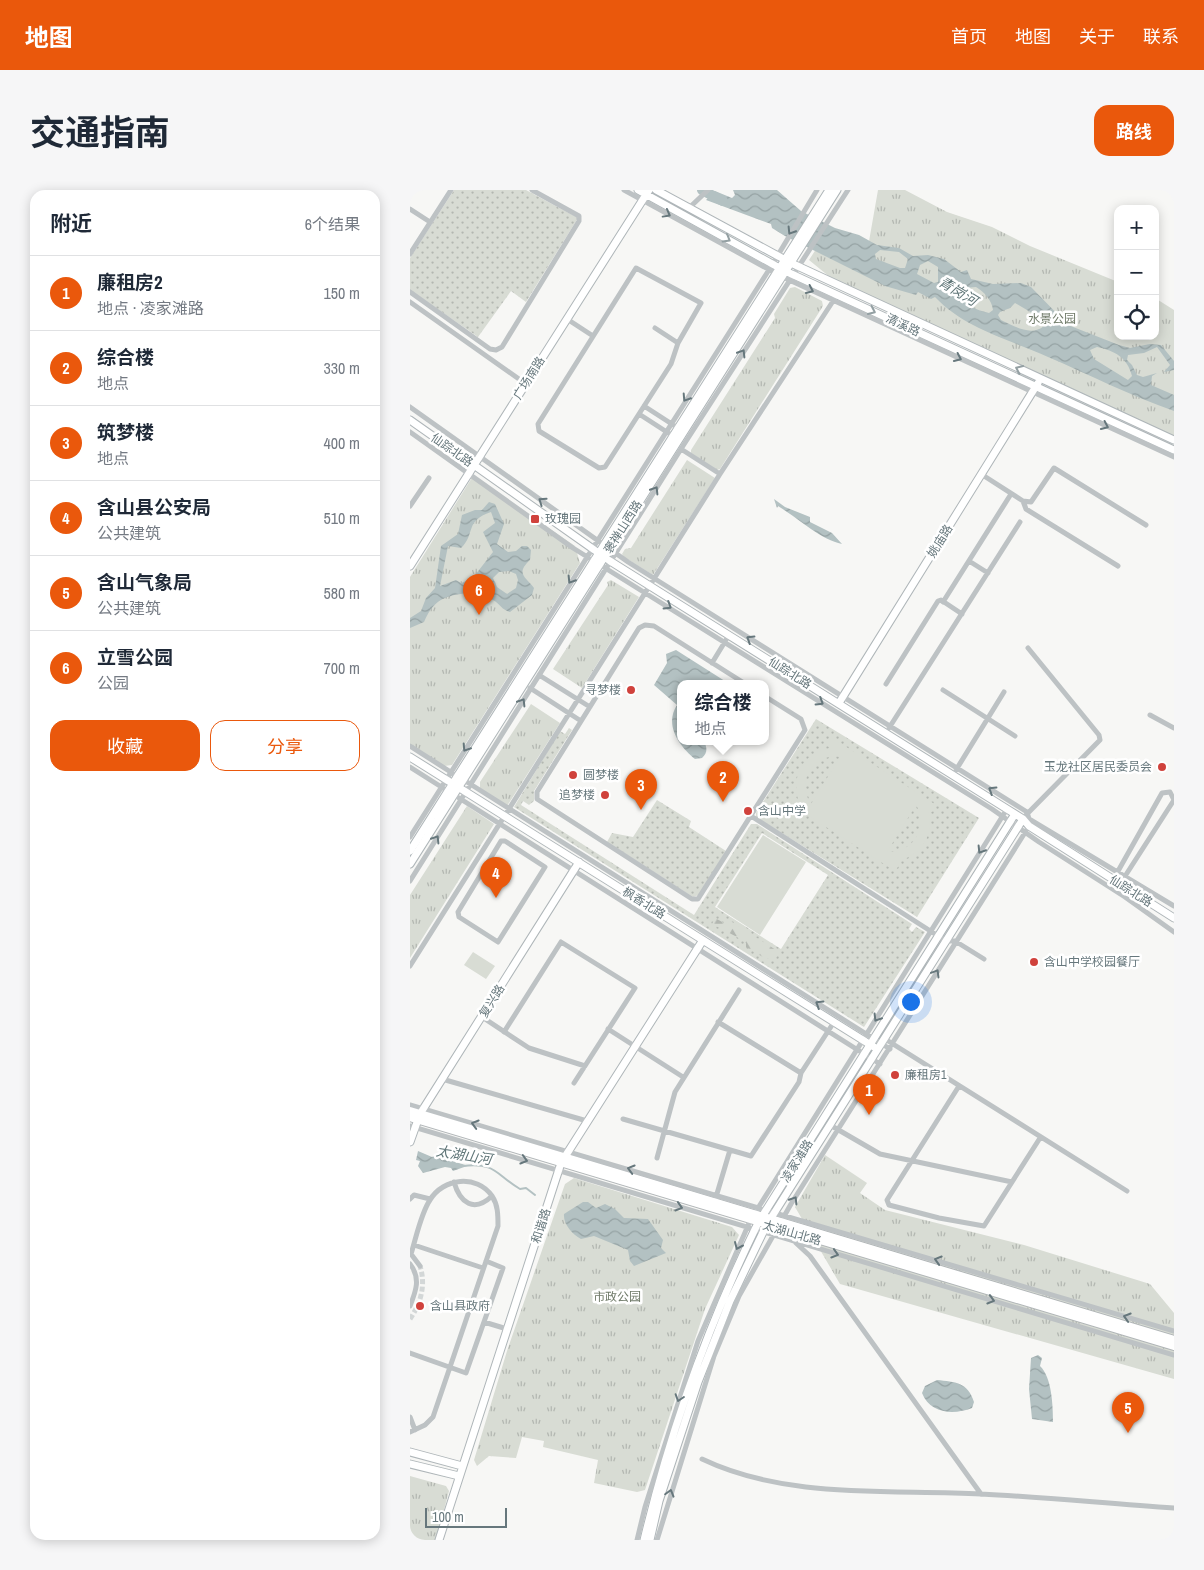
<!DOCTYPE html>
<html lang="zh">
<meta charset="utf-8">
<style>
body{margin:0;font-family:"Archivo Narrow","Noto Sans SC",sans-serif;background:#f6f6f7;color:#1f2937}
.controls{position:absolute;right:15px;top:15px;display:grid;overflow:hidden;border-radius:10px;box-shadow:0 2px 12px #0003}
.controls button{width:45px;height:45px;display:grid;place-items:center;padding:0;border:0;border-bottom:1px solid #e0e1e3;background:#fff;color:#1f2937;font:25px sans-serif}
.scale{position:absolute;left:15px;bottom:12px;width:82px;box-sizing:border-box;padding-left:5px;border:2px solid #66777c;border-top:0;font-size:14px;line-height:18px;white-space:nowrap;color:#66777c;-webkit-text-stroke:4px #fff;paint-order:stroke}
.you{position:absolute;left:500px;top:811px;width:18px;height:18px;margin:-12px;border:4px solid #fff;border-radius:50%;background:#1a73e8;box-shadow:0 0 0 8px #1a73e833}
.badge{display:grid;place-items:center;width:32px;height:32px;border-radius:50%;background:#ea580c;color:#fff;font-size:16px;font-weight:700}
.pin{position:absolute;translate:-50% -41px;filter:drop-shadow(0 1px 2px #0008)}
.pin::after{content:'';position:absolute;top:26px;width:18px;height:15px;background:inherit;clip-path:polygon(0 0,100% 0,50% 100%)}
.popup{position:absolute;left:267px;top:490px;width:92px;height:65px;box-sizing:border-box;display:grid;place-content:center;border-radius:10px;background:#fff;filter:drop-shadow(0 1px 4px #0005);font-size:16px;white-space:nowrap;color:#747a83}
.popup b{font-size:19px;color:#1f2937}
.popup::after{content:'';position:absolute;left:50%;top:100%;margin-left:-10px;border:10px solid transparent;border-top-color:#fff}
.list{margin:0;padding:0;list-style:none}
h2{display:flex;justify-content:space-between;align-items:center;height:65px;margin:0;padding:0 20px;font-size:21px}
h2 small{font-size:16px;font-weight:400;color:#747a83}
.list li{display:grid;grid-template-columns:32px 1fr auto;gap:15px;align-items:center;box-sizing:border-box;height:75px;padding:0 20px;border-top:1px solid #e0e1e3}
.list b{display:block;font-size:19px;white-space:nowrap}
.list p{margin:0;font-size:16px;white-space:nowrap;color:#747a83}
.list em{font-size:16px;font-style:normal;color:#747a83}
.actions{display:flex;gap:10px;padding:15px 20px}
.actions a{flex:1;padding:11px 0;border:1px solid #ea580c;border-radius:15px;text-align:center;font-size:18px;color:#ea580c}
.actions .main{background:#ea580c;color:#fff}
.icon{flex:none;width:28px;height:28px;fill:none;stroke:currentColor;stroke-width:2;stroke-linecap:round;stroke-linejoin:round}
.map{position:relative;flex:none;width:764px;height:1350px;overflow:hidden;border-radius:15px}
header{display:flex;align-items:center;gap:30px;box-sizing:border-box;height:70px;padding:0 25px;background:#ea580c;color:#fff}
header strong{font-size:24px}
nav{display:flex;gap:28px;margin-inline-start:auto;font-size:18px}
.intro{display:flex;align-items:center;justify-content:space-between;box-sizing:border-box;height:120px;padding:0 30px}
h1{margin:0;font-size:35px}
.button{padding:12px 22px;border-radius:15px;background:#ea580c;color:#fff;font-size:18px;font-weight:700}
main{display:flex;gap:30px;padding:0 30px}
aside{flex:1;background:#fff;border-radius:15px;box-shadow:0 2px 12px #0003}
.map>svg:first-child{display:block}
.grass{fill:url(#grass-dots);fill-rule:evenodd}
.forest{fill:url(#forest-firs)}
.park{fill:url(#park-tufts)}
.pitch{fill:#d8dcd4;fill-rule:evenodd}
.water{fill:url(#water-waves);fill-rule:evenodd}
.lines{fill:none;stroke-linecap:round;stroke-linejoin:round}
.stream{stroke:#b3c1c2;stroke-width:2}
.river{stroke:#b3c1c2;stroke-width:10}
.street-tunnel{stroke:#d3d7d7;stroke-width:5;stroke-dasharray:5 2.5;stroke-linecap:butt}
.secondary-casing{stroke:#afb6b9;stroke-width:9}
.primary-casing{stroke:#b1b6b8;stroke-width:10}
.street{stroke:#bdc2c4;stroke-width:5}
.secondary{stroke:#fff;stroke-width:7}
.primary{stroke:#fff;stroke-width:8}
.oneway{stroke:#66777c}
.oneway2{stroke:#94a0a3}
.poi-dot{fill:#d0423c;stroke:#fff;stroke-width:2}
.labels{text-anchor:middle;dominant-baseline:central;stroke-width:5;stroke-linejoin:round;paint-order:stroke}
.park-label{font-size:12px;fill:#6f7a68;stroke:#fff}
.street-label{font-size:12px;fill:#66777c;stroke:#fff}
.poi-label{font-size:12px;fill:#66777c;stroke:#fff;text-anchor:start}
.water-label{font-size:14px;font-style:italic;fill:#607678;stroke:#fff}
</style>
<header>
<strong>地图</strong>
<nav><a>首页</a><a>地图</a><a>关于</a><a>联系</a></nav>
</header>
<div class="intro"><h1>交通指南</h1><a class="button">路线</a></div>
<main>
<aside>
<h2>附近<small>6个结果</small></h2>
<ul class="list">
<li><span class="badge">1</span><div><b>廉租房2</b><p>地点 · 凌家滩路</p></div><em>150 m</em></li>
<li><span class="badge">2</span><div><b>综合楼</b><p>地点</p></div><em>330 m</em></li>
<li><span class="badge">3</span><div><b>筑梦楼</b><p>地点</p></div><em>400 m</em></li>
<li><span class="badge">4</span><div><b>含山县公安局</b><p>公共建筑</p></div><em>510 m</em></li>
<li><span class="badge">5</span><div><b>含山气象局</b><p>公共建筑</p></div><em>580 m</em></li>
<li><span class="badge">6</span><div><b>立雪公园</b><p>公园</p></div><em>700 m</em></li>
</ul>
<div class="actions"><a class="main">收藏</a><a>分享</a></div>
</aside>
<div class="map">
<svg width="764" height="1350" viewBox="0 0 764 1350">
<defs>
<pattern id="grass-dots" width="8" height="8" patternUnits="userSpaceOnUse" patternTransform="scale(1.25)"><rect width="8" height="8" fill="#d8dcd4"/><path d="M2 2h.1M6 6h.1" fill="none" stroke="#b3b7b1" stroke-width="1.8" stroke-linecap="round"/></pattern>
<pattern id="forest-firs" width="22" height="20" patternUnits="userSpaceOnUse" patternTransform="scale(1.25)"><rect width="22" height="20" fill="#d8dcd4"/><path d="M5 1l3.5 6h-7zM16 11l3.5 6h-7z" fill="#b3b7b1"/></pattern>
<pattern id="park-tufts" width="24" height="20" patternUnits="userSpaceOnUse" patternTransform="scale(1.25)"><rect width="24" height="20" fill="#d8dcd4"/><path d="M3 7l-1-3M5 7V3M7 7l1-3M15 17l-1-3M17 17v-4M19 17l1-3" fill="none" stroke="#b3b7b1"/></pattern>
<pattern id="water-waves" width="16" height="10" patternUnits="userSpaceOnUse" patternTransform="scale(1.25)"><rect width="16" height="10" fill="#b3c1c2"/><path d="M0 5q4-4 8 0t8 0" fill="none" stroke="#95a2a3"/></pattern>
</defs>
<rect width="100%" height="100%" fill="#f7f7f5"/>
<path class="grass" d="M 44,0 L 116,0 L 168,28 L 116,112 L 101,101 L 68,147 L 0,100 L 0,68 Z
M 406,529 L 569,628 L 507,727 L 346,627 L 346,623 Z
M 159,538 L 162,540 L 124,601 L 124,611 L 119,615 L 113,611 L 111,615 L 284,725 L 341,634 L 347,634 L 502,734 L 499,739 L 502,742 L 506,737 L 515,742 L 454,837 L 104,617 L 150,541 L 155,544 ZM 352,643 L 418,685 L 371,759 L 305,717 Z
M 247,610 L 281,631 L 279,637 L 316,661 L 289,705 L 283,707 L 197,652 L 202,643 L 223,647 Z"/>
<path class="forest" d="M 305,728 L 314,733 L 319,730 L 369,762 L 366,768 L 356,769 L 336,757 L 336,753 C 327,746 313,740 302,734 Z"/>
<path class="park" d="M 468,0 L 495,0 L 537,22 L 582,37 L 620,56 L 708,92 L 708,146 L 745,146 L 745,108 L 764,120 L 764,250 L 432,97 L 399,70 L 419,39 L 458,57 Z
M 385,97 L 412,111 L 413,116 L 310,279 L 307,280 L 281,263 L 281,260 L 365,128 L 364,124 L 380,98 Z
M 277,270 L 305,288 L 243,385 L 214,367 L 212,364 L 215,359 L 221,358 Z
M 63,286 L 165,356 L 170,373 L 42,575 L 34,576 L 0,555 L 0,387 Z
M 201,390 L 229,407 L 172,498 L 143,479 L 198,395 L 197,392 Z
M 121,514 L 150,533 L 97,616 L 70,598 L 70,592 Z
M 57,616 L 84,634 L 0,768 L 0,705 Z
M 415,965 L 457,993 L 450,1003 L 475,1020 L 614,1055 L 740,1094 L 764,1123 L 764,1189 L 430,1094 L 385,1017 Z
M 164,988 L 322,1037 L 329,1045 L 295,1119 L 235,1300 L 227,1302 L 184,1293 L 188,1270 L 133,1257 L 134,1251 L 112,1247 L 106,1268 L 79,1266 L 67,1276 L 64,1270 L 97,1161 L 155,994 Z
M 0,1286 L 36,1296 L 39,1301 L 26,1350 L 0,1350 Z"/>
<path class="pitch" d="M 421,547 L 526,615 L 522,622 L 518,621 C 525,644 511,667 486,671 L 490,674 L 485,681 L 380,614 L 384,607 L 388,609 C 381,584 395,562 420,558 L 417,555 ZM 424,566 L 430,567 L 401,614 C 387,593 400,569 424,566 ZM 506,615 C 520,637 502,664 477,662 Z
M 353,645 L 396,672 L 350,745 L 307,717 Z
M 63,762 L 85,776 L 76,789 L 54,775 Z"/>
<path class="water" d="M 323,0 L 367,0 L 391,21 L 425,38 L 449,45 L 467,55 L 489,58 L 503,66 L 518,65 L 534,69 L 551,82 L 557,80 L 561,89 L 583,94 L 611,93 L 621,97 L 658,135 L 709,155 L 720,158 L 740,154 L 751,155 L 764,171 L 764,180 L 754,182 L 760,175 L 747,157 L 734,163 L 718,165 L 717,170 L 722,175 L 727,185 L 733,187 L 747,183 L 742,186 L 741,195 L 764,205 L 764,221 C 721,206 680,185 638,167 C 599,149 555,139 525,107 L 521,109 L 508,102 L 506,105 L 475,96 L 375,46 L 362,38 L 361,34 L 296,10 L 305,1 L 322,8 L 325,5 ZM 470,60 L 489,62 L 498,69 L 495,78 L 490,78 L 466,69 L 465,64 ZM 518,71 L 528,77 L 528,92 L 524,93 L 507,84 L 510,75 ZM 566,97 C 574,102 582,110 583,120 L 579,123 C 567,120 554,116 549,104 L 554,98 ZM 605,113 L 622,123 L 634,126 L 634,136 C 621,147 604,136 591,130 L 588,125 L 590,122 L 600,118 ZM 687,157 C 705,161 717,167 722,186 L 718,190 L 684,169 L 680,160 Z
M 364,309 L 375,317 L 400,327 L 400,332 L 422,343 L 432,354 C 411,350 388,328 368,316 L 367,318 Z
M 79,312 L 85,314 L 94,334 L 87,354 L 98,362 L 106,361 L 112,356 L 117,356 L 121,360 L 120,370 C 105,384 116,387 124,398 L 122,405 L 100,422 C 92,420 90,414 83,410 C 77,407 71,407 64,402 C 38,406 26,405 14,432 L 0,438 L 0,428 L 11,421 L 16,408 L 25,398 L 31,356 L 48,344 L 52,325 L 65,320 L 72,320 ZM 81,322 L 85,333 L 73,342 L 83,362 L 62,389 L 51,393 L 46,390 L 30,396 L 38,356 L 51,358 C 66,344 54,331 81,322 ZM 99,381 L 106,384 L 108,390 L 106,398 L 97,404 L 87,397 L 83,388 L 89,382 Z
M 266,460 L 318,493 L 270,493 L 270,551 L 294,551 C 297,558 298,562 292,568 L 285,569 C 269,556 254,535 267,515 L 244,495 L 257,473 L 256,464 Z
M 8,961 L 22,967 C 36,962 34,968 45,972 C 50,974 52,973 57,976 L 43,981 L 41,978 L 35,977 L 13,983 L 8,976 L 10,971 L 6,970 Z
M 173,1012 L 178,1012 L 186,1018 L 195,1014 L 205,1019 L 214,1028 L 238,1029 L 253,1050 L 251,1058 L 256,1063 L 224,1076 L 220,1071 L 218,1060 L 184,1046 L 171,1049 C 162,1044 153,1034 154,1024 Z
M 628,1165 L 632,1168 L 630,1176 C 642,1187 643,1216 643,1232 L 622,1229 L 619,1199 L 621,1168 Z
M 527,1190 C 545,1192 558,1192 564,1212 L 562,1218 C 544,1225 520,1224 512,1203 L 515,1196 Z"/>
<g class="lines">
<path class="stream" d="M 53,976 C 86,972 86,985 110,999 L 116,998 L 125,1005"/>
<path class="river" d="M 292,0 L 313,11"/>
<path class="street-tunnel" d="M 0,1129 C 11,1113 16,1095 10,1076"/>
<g class="secondary-casing">
<path id="secondary" d="M 228,0 L 375,81 L 764,260
M 246,0 L 381,73 L 764,250
M 0,230 L 200,371 L 597,619 L 613,629 L 619,636 L 764,728
M 0,376 L 239,0
M 429,513 L 628,193
M 0,567 L 464,857
M 0,661 L 419,0
M 0,674 L 427,0
M 0,952 L 10,924 L 169,672
M 0,1262 L 52,1276
M 0,1274 L 49,1286
M 29,1350 L 151,973 L 293,750
M 234,1350 C 260,1242 299,1133 348,1033 L 605,624
M 240,1350 L 249,1311 L 288,1192 L 320,1111 L 356,1036 L 613,629"/>
</g>
<g class="primary-casing">
<path id="primary" d="M 0,921 L 764,1150
M 0,927 L 764,1156"/>
</g>
<path class="street" d="M 214,0 L 369,85
M 279,18 L 298,0
M 0,19 L 20,32
M 0,64 L 41,0
M 226,78 L 291,113 L 268,153 L 261,174 L 195,277 L 189,278 L 129,241 L 128,234 Z
M 377,89 L 764,267
M 0,102 L 80,159 L 86,160 L 92,157 L 169,31 L 169,26 L 122,0
M 0,112 L 116,194
M 157,129 L 183,146
M 245,138 L 268,153
M 234,216 L 268,238
M 0,217 L 218,372 L 617,622 L 619,629 L 764,716
M 229,224 L 263,246
M 0,242 L 163,358 L 582,619 L 629,652 L 715,707 L 764,742
M 271,259 L 310,284
M 571,284 L 613,311 L 621,312 L 644,278 L 736,335
M 613,311 L 616,319 L 708,376
M 0,316 L 19,288
M 559,371 L 578,383
M 533,412 L 601,304
M 302,473 L 316,450
M 129,485 L 180,517
M 334,493 L 244,436 L 235,435 L 229,438 L 127,602 L 127,609 L 282,709 L 288,709 L 395,540 L 391,529 L 356,507
M 476,494 L 528,411 L 531,410 L 552,424
M 120,498 L 171,531
M 533,500 L 605,546
M 740,525 L 764,538
M 479,538 L 610,332
M 0,556 L 50,588
M 0,577 L 33,598
M 546,580 L 594,502
M 57,592 L 480,859
M 49,608 L 470,874
M 616,625 L 690,550 L 689,545 L 618,458
M 341,626 L 536,751 L 545,751 L 574,769
M 0,647 L 362,75 L 407,0
M 91,651 L 95,651 L 135,677 L 88,752 L 49,727 L 48,722 Z
M 703,690 L 752,603 L 760,602 L 764,610 L 710,694
M 0,691 L 271,259 L 438,0
M 0,776 L 310,284 L 427,105
M 72,827 L 119,858 L 175,876
M 308,832 L 391,883
M 198,839 L 273,887
M 94,842 L 151,752 L 225,798 L 164,893
M 475,849 L 717,1001
M 32,889 L 177,931
M 549,896 L 477,1010 L 479,1015 L 529,1028 L 574,1036 L 630,948
M 0,915 L 764,1141
M 213,929 L 341,966 L 389,892 L 391,883 L 424,832
M 420,935 L 470,964 L 602,992
M 0,936 L 764,1165
M 247,968 L 265,902 L 329,800
M 44,992 C 50,1013 64,1023 82,1006
M 306,1007 L 320,960
M 0,1009 L 4,1005 L 20,1009
M 386,1053 L 400,1066 L 571,1304
M 4,1055 L 73,1078
M 0,1074 C 11,1088 6,1101 0,1116
M 74,1132 L 97,1139
M 0,1163 L 56,1183 L 93,1078 L 76,1071
M 0,1227 L 5,1240
M 0,1242 L 15,1235 L 23,1227 L 88,1036 C 88,1025 88,1015 82,1006 C 67,984 33,988 20,1010 C 11,1023 6,1048 1,1064 L 10,1076
M 292,1269 C 378,1310 479,1299 571,1304 C 636,1307 700,1314 764,1318
M 227,1350 L 235,1317 L 288,1151 L 340,1031 L 597,619
M 247,1350 L 304,1166 L 329,1106 L 381,1014 L 616,641"/>
<use href="#secondary" class="secondary"/>
<use href="#primary" class="primary"/>
</g>
<defs><path id="oneway-chevron" d="M-2-3.5L2.5 0L-2 3.5" fill="none" stroke-width="1.6" stroke-linecap="round" stroke-linejoin="round" transform="scale(1.25)"/></defs>
<g class="oneway">
<use href="#oneway-chevron" transform="translate(257 24) rotate(29)"/>
<use href="#oneway-chevron" transform="translate(381 41) rotate(122)"/>
<use href="#oneway-chevron" transform="translate(400 100) rotate(25)"/>
<use href="#oneway-chevron" transform="translate(332 163) rotate(-58)"/>
<use href="#oneway-chevron" transform="translate(548 168) rotate(25)"/>
<use href="#oneway-chevron" transform="translate(276 208) rotate(123)"/>
<use href="#oneway-chevron" transform="translate(695 236) rotate(25)"/>
<use href="#oneway-chevron" transform="translate(245 300) rotate(-58)"/>
<use href="#oneway-chevron" transform="translate(132 311) rotate(-145)"/>
<use href="#oneway-chevron" transform="translate(161 390) rotate(122)"/>
<use href="#oneway-chevron" transform="translate(258 416) rotate(32)"/>
<use href="#oneway-chevron" transform="translate(340 449) rotate(-148)"/>
<use href="#oneway-chevron" transform="translate(112 512) rotate(-58)"/>
<use href="#oneway-chevron" transform="translate(410 512) rotate(32)"/>
<use href="#oneway-chevron" transform="translate(56 558) rotate(123)"/>
<use href="#oneway-chevron" transform="translate(582 600) rotate(-148)"/>
<use href="#oneway-chevron" transform="translate(26 649) rotate(-58)"/>
<use href="#oneway-chevron" transform="translate(571 660) rotate(122)"/>
<use href="#oneway-chevron" transform="translate(526 783) rotate(-59)"/>
<use href="#oneway-chevron" transform="translate(409 814) rotate(-148)"/>
<use href="#oneway-chevron" transform="translate(467 828) rotate(122)"/>
<use href="#oneway-chevron" transform="translate(65 934) rotate(-164)"/>
<use href="#oneway-chevron" transform="translate(114 970) rotate(16)"/>
<use href="#oneway-chevron" transform="translate(221 979) rotate(-164)"/>
<use href="#oneway-chevron" transform="translate(384 1010) rotate(-58)"/>
<use href="#oneway-chevron" transform="translate(269 1017) rotate(17)"/>
<use href="#oneway-chevron" transform="translate(328 1056) rotate(114)"/>
<use href="#oneway-chevron" transform="translate(425 1064) rotate(17)"/>
<use href="#oneway-chevron" transform="translate(528 1070) rotate(-163)"/>
<use href="#oneway-chevron" transform="translate(581 1110) rotate(17)"/>
<use href="#oneway-chevron" transform="translate(717 1127) rotate(-163)"/>
<use href="#oneway-chevron" transform="translate(269 1208) rotate(108)"/>
<use href="#oneway-chevron" transform="translate(260 1303) rotate(-74)"/>
</g>
<g class="oneway2">
<use href="#oneway-chevron" transform="translate(317 49) rotate(30)"/>
<use href="#oneway-chevron" transform="translate(462 121) rotate(25)"/>
<use href="#oneway-chevron" transform="translate(609 179) rotate(-155)"/>
</g>
<g class="poi-dot">
<rect x="120" y="324" width="10" height="10" rx="2.5"/>
<circle cx="221" cy="500" r="5"/>
<circle cx="752" cy="577" r="5"/>
<circle cx="163" cy="585" r="5"/>
<circle cx="195" cy="605" r="5"/>
<circle cx="338" cy="621" r="5"/>
<circle cx="624" cy="772" r="5"/>
<circle cx="485" cy="885" r="5"/>
<circle cx="10" cy="1116" r="5"/>
</g>
<g class="labels">
<g class="park-label">
<text x="642" y="129">水景公园</text>
<text x="207" y="1107">市政公园</text>
</g>
<g class="street-label">
<text transform="translate(493 135) rotate(25)">清溪路</text>
<text transform="translate(119 188) rotate(-58)">广场南路</text>
<text transform="translate(42 260) rotate(35)">仙踪北路</text>
<text transform="translate(213 337) rotate(-58)">褒禅山西路</text>
<text transform="translate(530 351) rotate(-58)">姚庙路</text>
<text transform="translate(380 483) rotate(32)">仙踪北路</text>
<text transform="translate(721 701) rotate(32)">仙踪北路</text>
<text transform="translate(234 713) rotate(32)">枫香北路</text>
<text transform="translate(82 811) rotate(-58)">复兴路</text>
<text transform="translate(387 971) rotate(-58)">凌家滩路</text>
<text transform="translate(131 1036) rotate(-72)">和谐路</text>
<text transform="translate(382 1043) rotate(16)">太湖山北路</text>
</g>
<g class="poi-label">
<text x="135" y="329">玫瑰园</text>
<text x="211" y="500" text-anchor="end">寻梦楼</text>
<text x="742" y="577" text-anchor="end">玉龙社区居民委员会</text>
<text x="173" y="585">圆梦楼</text>
<text x="185" y="605" text-anchor="end">追梦楼</text>
<text x="348" y="621">含山中学</text>
<text x="634" y="772">含山中学校园餐厅</text>
<text x="495" y="885">廉租房1</text>
<text x="20" y="1116">含山县政府</text>
</g>
<g class="water-label">
<text transform="translate(548 101) rotate(31)">青岗河</text>
<text transform="translate(54 965) rotate(9)">太湖山河</text>
</g>
</g>
</svg>
<div class="controls">
<button>+</button>
<button>−</button>
<button><svg class="icon" aria-label="locate" viewBox="0 0 24 24"><circle cx="12" cy="12" r="6"/><path d="M12 2v4M12 18v4M2 12h4M18 12h4"/></svg></button>
</div>
<div class="scale">100 m</div>
<div class="you"></div>
<div class="pin badge" style="left:459px;top:925px">1</div>
<div class="pin badge" style="left:313px;top:612px">2</div>
<div class="popup"><b>综合楼</b>地点</div>
<div class="pin badge" style="left:231px;top:620px">3</div>
<div class="pin badge" style="left:86px;top:708px">4</div>
<div class="pin badge" style="left:718px;top:1243px">5</div>
<div class="pin badge" style="left:69px;top:425px">6</div>
</div>
</main>
